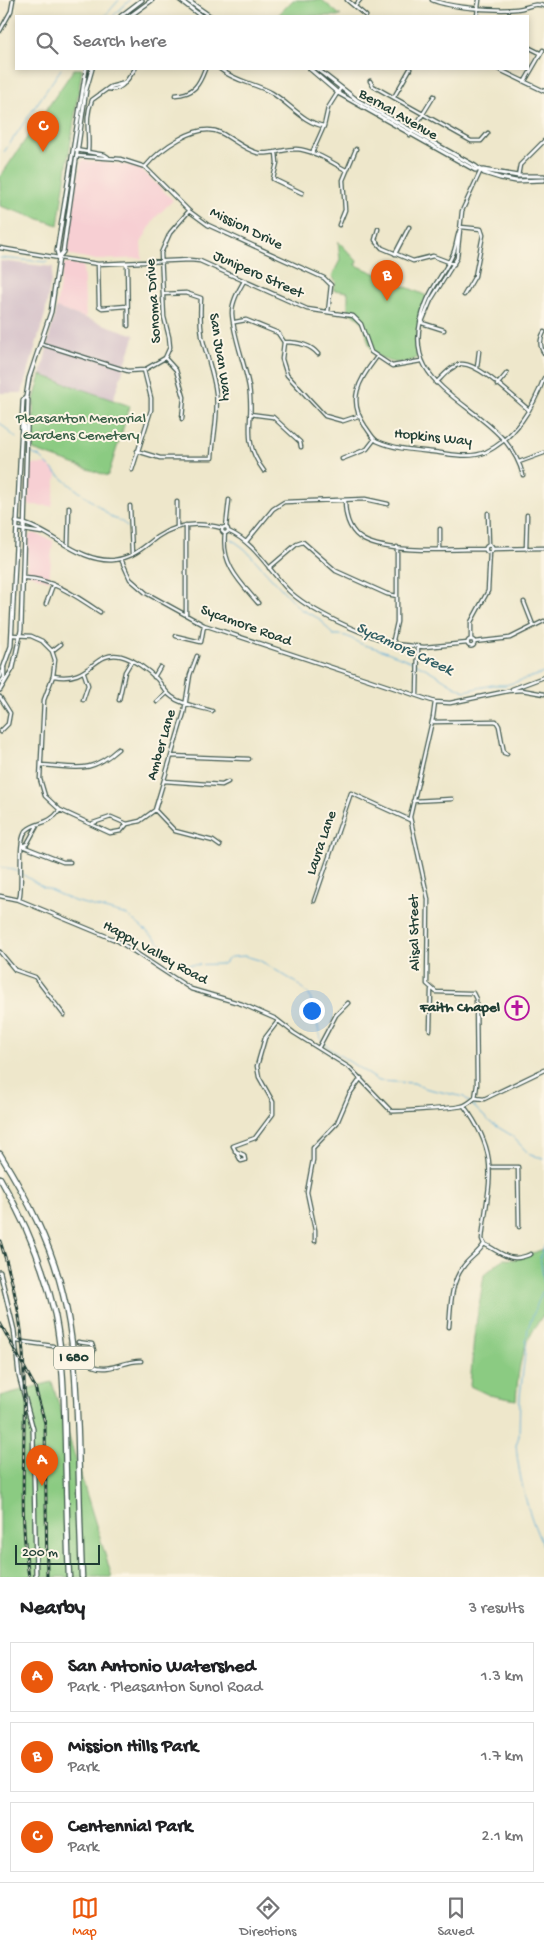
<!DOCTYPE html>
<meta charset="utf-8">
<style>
body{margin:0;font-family:"Gochi Hand",sans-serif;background:#f2f2f2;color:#202124}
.scale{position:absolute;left:15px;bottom:12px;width:85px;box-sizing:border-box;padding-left:5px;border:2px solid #1f3d34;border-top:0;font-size:14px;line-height:18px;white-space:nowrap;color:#1f3d34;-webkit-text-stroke:4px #fcf5e5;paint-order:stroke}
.you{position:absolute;left:311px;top:1010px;width:18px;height:18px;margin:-12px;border:4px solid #fff;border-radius:50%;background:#1a73e8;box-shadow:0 0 0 8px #1a73e833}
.badge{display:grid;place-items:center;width:32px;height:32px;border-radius:50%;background:#ea580c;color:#fff;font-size:16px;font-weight:700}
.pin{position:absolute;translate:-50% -41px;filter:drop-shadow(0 1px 2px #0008)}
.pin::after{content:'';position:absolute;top:26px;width:18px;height:15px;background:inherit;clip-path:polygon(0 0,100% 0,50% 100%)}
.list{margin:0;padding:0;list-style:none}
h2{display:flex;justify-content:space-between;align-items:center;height:65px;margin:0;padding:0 20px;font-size:21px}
h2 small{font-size:16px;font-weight:400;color:#757577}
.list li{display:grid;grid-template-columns:32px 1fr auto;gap:15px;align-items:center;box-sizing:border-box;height:70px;margin:0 10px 10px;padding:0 10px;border:1px solid #e0e0e0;border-radius:0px}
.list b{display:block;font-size:19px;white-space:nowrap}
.list p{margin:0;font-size:16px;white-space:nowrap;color:#757577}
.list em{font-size:16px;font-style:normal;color:#757577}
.icon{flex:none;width:28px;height:28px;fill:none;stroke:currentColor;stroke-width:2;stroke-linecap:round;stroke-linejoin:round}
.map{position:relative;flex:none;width:544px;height:1577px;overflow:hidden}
.search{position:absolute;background:#fff;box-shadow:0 2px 8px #0003;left:15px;right:15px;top:15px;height:55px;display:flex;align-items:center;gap:12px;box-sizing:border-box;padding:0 18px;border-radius:0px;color:#757577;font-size:19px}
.sheet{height:305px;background:#fff}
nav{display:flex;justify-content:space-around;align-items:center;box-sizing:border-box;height:70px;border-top:1px solid #e0e0e0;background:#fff;font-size:14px;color:#757577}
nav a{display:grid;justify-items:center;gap:2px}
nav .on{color:#ea580c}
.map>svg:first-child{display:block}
.built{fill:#f7cfd3}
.industrial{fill:#d2bdc7}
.green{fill:#8bcb82;stroke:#55845b}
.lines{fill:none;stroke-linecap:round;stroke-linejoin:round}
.stream{stroke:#5fadd8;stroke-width:1}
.minor-tunnel{stroke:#c5c5ad;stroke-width:2.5;stroke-dasharray:2.5 1;stroke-linecap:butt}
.minor-casing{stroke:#3e564b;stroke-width:5}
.tertiary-casing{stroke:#3e564b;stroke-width:5}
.secondary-casing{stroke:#3e564b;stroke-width:5.5}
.motorway-casing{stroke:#3e564b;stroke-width:7}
.minor{stroke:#fff;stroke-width:2.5}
.tertiary{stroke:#fff;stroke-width:2.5}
.secondary{stroke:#fff;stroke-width:3}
.motorway{stroke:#fff;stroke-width:4.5}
.rail-casing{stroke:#1f3d34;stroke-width:3}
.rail{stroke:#fcf5e5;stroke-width:1;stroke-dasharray:4;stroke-linecap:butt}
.labels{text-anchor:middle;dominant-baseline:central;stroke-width:4;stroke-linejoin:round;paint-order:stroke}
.shield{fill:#fcf5e5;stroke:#617469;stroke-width:1}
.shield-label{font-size:14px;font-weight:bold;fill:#1f3d34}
.street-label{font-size:15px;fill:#1f3d34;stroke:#fcf5e5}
.park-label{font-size:15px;fill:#3a6048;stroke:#fcf5e5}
.poi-label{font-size:15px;font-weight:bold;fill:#1f3d34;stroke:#fcf5e5;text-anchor:end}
.water-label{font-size:16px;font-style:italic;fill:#325f65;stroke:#fcf5e5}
</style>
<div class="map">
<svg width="544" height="1577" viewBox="0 0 544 1577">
<rect width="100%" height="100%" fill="#fcf5e5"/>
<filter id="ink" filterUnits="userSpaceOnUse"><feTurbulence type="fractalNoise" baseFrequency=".02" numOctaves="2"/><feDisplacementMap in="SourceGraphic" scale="10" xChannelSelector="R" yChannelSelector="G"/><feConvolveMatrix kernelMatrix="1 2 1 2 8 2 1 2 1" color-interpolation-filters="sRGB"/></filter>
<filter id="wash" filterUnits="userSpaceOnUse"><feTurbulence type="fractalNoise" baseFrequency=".0096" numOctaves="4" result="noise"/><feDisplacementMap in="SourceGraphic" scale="20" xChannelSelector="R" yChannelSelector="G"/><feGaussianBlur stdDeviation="1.12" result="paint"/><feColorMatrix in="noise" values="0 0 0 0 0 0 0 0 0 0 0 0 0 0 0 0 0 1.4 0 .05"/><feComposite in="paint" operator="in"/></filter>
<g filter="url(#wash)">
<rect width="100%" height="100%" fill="#eee7cb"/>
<path class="built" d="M 82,160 L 134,166 L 143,171 L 173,200 L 155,218 L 141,243 L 142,258 L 96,260 L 67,254 L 75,188 Z
M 66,263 L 83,265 L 86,318 L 56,308 L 63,265 Z
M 30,464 L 48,465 L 57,474 L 52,506 L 28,505 Z
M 34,533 L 53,541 L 49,581 L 27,573 L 28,536 Z"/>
<path class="industrial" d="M 0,261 L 53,267 L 45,314 L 22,393 L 0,393 Z
M 56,308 L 135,335 L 113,400 L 41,375 Z"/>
<path class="green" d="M 293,0 L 322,0 L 341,16 L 277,16 Z
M 74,69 L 82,69 L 58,225 L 0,206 L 0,177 Z
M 338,241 L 357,261 L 356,265 L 427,296 L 417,332 L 417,358 C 402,368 378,362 370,346 C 366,339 367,330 363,323 C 359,317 353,315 348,312 L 348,292 L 333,290 L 336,282 L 332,276 L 340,260 Z
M 41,375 L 130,406 L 108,476 L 33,450 L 34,400 Z
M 544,1249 L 544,1317 L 543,1315 C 521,1348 519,1361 516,1400 L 489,1395 L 470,1386 L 474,1337 L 484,1275 L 503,1259 C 521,1261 528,1254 544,1249 Z
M 52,1382 L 112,1577 L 0,1577 L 0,1396 Z"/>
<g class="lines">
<path class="stream" d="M 105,16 L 119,0
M 113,16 L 130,0
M 4,152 L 61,69
M 0,258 L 47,262
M 0,423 L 16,438
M 31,452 C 34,456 38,455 41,458 C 56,474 75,489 93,502
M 95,504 C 103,508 106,514 113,518 C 119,521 123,521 127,527
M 230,538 L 245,549 L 300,609 L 320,619 L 333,635 C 353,634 351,642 368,646 C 386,651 407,659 425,668 C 439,675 450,685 465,691 L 492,685 L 506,685 L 544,673
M 0,867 L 17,871 L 43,887 L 74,901 L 127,915 L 156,939 L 180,963 L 186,965 L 223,964 L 231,957 L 245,956 L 259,960 L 297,983 L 310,996 L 321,1039 L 330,1049 L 379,1081 L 414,1083 L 424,1088 L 464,1097 L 491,1123 L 511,1135 L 530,1155 L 544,1158
M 544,1246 L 540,1257 L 544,1284
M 544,1287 L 528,1328 L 520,1396 L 519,1436 L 516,1445 C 519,1480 529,1518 544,1548"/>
</g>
</g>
<g filter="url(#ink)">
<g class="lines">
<path class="minor-tunnel" d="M 53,1346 L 78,1342"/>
<g class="minor-casing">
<path id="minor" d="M 347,0 L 366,16
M 432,0 C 451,8 497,11 517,9 C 528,8 534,2 544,6
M 355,6 L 360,0
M 477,16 L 479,0
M 528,47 L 540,53
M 220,69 C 236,82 255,83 272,93 C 290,104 304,123 324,126
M 498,69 L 544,91
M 370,81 L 373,86 L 471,141 L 481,141 L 488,133
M 525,81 L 543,50
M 108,89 C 122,92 128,78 135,69
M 175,95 C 194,94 199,85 205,69
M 394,97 L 410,69
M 410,135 L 434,96
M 76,150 L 105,155 L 108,157
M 88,152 C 90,133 84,119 92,100 L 110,87 L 125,83
M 276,152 L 277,163 L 273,179 L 302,193
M 312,153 L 324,126 L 328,108 L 340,89
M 77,156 L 120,159 L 145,167 L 189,211 L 208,225 L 324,278 L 331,285 L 328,312
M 145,167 C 159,150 197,121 221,133 C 233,139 245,150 258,153 C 271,155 283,149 296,149 C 313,150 331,162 346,170
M 518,176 L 520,165 L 544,141
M 339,225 L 345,210 L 343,180 L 356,149
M 461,227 C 456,236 457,247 452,256 C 445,272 432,286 426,303 C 402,365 437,384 480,418 C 500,434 516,449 523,475
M 461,227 L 481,229 L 483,235 L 475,276 L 464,295
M 378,229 L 375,240 L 382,248 L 413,261 L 433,256 L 454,264
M 395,254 L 409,227
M 59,258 L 98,264 L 190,260 L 200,261 L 307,309 L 353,316 L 361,324 L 371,352 L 392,366 L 421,361
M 127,263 L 128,326
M 98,264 L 99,306 L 102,308 L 127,306
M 244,281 C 239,290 232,301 232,313 C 233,335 245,364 249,387 C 255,422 240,439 264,471
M 235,322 L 246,320 L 278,333 L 284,342 L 282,359 L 287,375 L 325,416 L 343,421 L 358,416
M 422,322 L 431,300 L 457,258 L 462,211 L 481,170
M 422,323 L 444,330
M 544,332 C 540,339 539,346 544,353
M 284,342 C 296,342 310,344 318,354
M 42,344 L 128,371 L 144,370 L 165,358 L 170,347 L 169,337 L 164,317 L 161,253 L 170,233 L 189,211
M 165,358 L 176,370 L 184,397 L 182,419
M 376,358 C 359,380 347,400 365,426 C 369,431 372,438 377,441 C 395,449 414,450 433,452 C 451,454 469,459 486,452 C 515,438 534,406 544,378
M 477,368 L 479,351
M 436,383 C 443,376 451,366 461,364 C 478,362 515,399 529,410
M 497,385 L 507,373
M 250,414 L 273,417 L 300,442 L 301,447
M 137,451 L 160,458 L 212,458 C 213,436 219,414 216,393 C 214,374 206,355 202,336 C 200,323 200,311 201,298 L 186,293 L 164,294
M 342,459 L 367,449 L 374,440
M 519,462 L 544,453
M 132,470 L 151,410 L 151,398 L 144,370
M 345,500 C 345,515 349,532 364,540 C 390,554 455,549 486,549
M 130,506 L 132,555
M 488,513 L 489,545
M 16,522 C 50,527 77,563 114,560 C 132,558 143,548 157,537 C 177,523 200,522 222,528
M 186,525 L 186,615
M 177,527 L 177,502
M 226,527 L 229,500
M222 530a3 3 0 1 1 6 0a3 3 0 1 1-6 0Z
M 17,529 L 42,533
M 440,529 L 440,549
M 228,531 C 254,542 269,570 288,590 C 309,611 361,634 389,642
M 225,533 C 221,564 239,581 258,603
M 246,542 L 273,509 L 284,502 L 365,499 L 388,504
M485.5 549a3.5 3.5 0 1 1 7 0a3.5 3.5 0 1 1-7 0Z
M 68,546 L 69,507
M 493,549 L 544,548
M 526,549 L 527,515
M 121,559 L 130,579 L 146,593 L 204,625 L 397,689 L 435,702 L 450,703 L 508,691 L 522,690 L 544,694
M 269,568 L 297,544 L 303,542 L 336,571 L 387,594 L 397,596
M 23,578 C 49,577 78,597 100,612
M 524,602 L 533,625
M 46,604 L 53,585
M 12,635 L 31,636 L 42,641 L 52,651 L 55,660 L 53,676 L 44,700 L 40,779 L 45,796 L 60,810 L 110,833 L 121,831 L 127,824 L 140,821 L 155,810 L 184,713 L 190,675 L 197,656
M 176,636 L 201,642 L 204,625
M467.5 643a3.5 3.5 0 1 1 7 0a3.5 3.5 0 1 1-7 0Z
M 393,640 L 397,622 L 397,547
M 471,640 L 471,622 L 488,591 L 490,552
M 390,641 L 394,641 L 394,644 L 391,645 Z
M 474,642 L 510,638 L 544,621
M 394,644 L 424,647 L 468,643
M 52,651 L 61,644
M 54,676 C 91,683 93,650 121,656 C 133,659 148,670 157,679 C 162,685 165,692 172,697 C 182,705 200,707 212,711
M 154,677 L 160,667
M 0,683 L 4,678 L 4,668
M 512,689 L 544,677
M 417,695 L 418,647
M 0,697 L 10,713 L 8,724 L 0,732
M 83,700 L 88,685 L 84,673
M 119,700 L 125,672 L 132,660
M 157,702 L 167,693
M 435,702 L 433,717 L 410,817 L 428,899 L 427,984 L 436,992 L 469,993 L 473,993 L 476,999 L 477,1085 L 475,1098
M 432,722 L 496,721 L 499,726 L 504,753 L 507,754
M 171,756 L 249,759
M 41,765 C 77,767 89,775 118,749
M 164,781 L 222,785 L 228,782
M 413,801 L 452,799
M 155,810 L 175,831 L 213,841 L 220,846
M 93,823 L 111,817 L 127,824
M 22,846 L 63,862 L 70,862
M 22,846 L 27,844 L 37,826
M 0,896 L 19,900 L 118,941 L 191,989 L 242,1004 L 276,1019 L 294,1033 L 350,1068 L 391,1111 C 395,1112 456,1108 462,1106 C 467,1105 471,1101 475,1098
M 19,900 C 24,885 16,839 27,830 C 37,821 48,826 60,810
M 314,901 L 351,793 L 410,820
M 0,952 L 15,970 L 35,977 L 64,1015
M 430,1030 L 431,990
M 319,1047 L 336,1015 L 348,1003
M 475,1098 L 484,1099 L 544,1070
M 464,1106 C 502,1157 488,1182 482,1239 L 484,1244
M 235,1151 L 244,1155 L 245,1160 L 241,1161 L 233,1146 L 255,1138 L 273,1114 L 273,1102 L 259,1077 L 257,1066 L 265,1038 L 278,1021
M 491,1167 L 518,1167 L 519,1227
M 315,1241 L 315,1230 L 307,1192 L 313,1160 L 313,1148 L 337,1123 L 349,1095 L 361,1078
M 484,1244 C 503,1253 509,1264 531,1254
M 449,1327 C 451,1307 450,1284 463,1267 C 469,1258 478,1254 484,1244
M 16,1341 L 53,1346
M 78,1342 L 92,1344 L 94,1350 L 90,1359 L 93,1366 C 110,1373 125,1360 141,1361"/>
</g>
<g class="tertiary-casing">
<path id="tertiary" d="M 0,31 L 11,11 L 13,0
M 0,248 L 59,258"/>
</g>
<g class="secondary-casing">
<path id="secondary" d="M 180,0 L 201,16
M 187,0 L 210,16
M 121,16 L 142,0
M 130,16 L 152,0
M 310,69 L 338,93 L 475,170 L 481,170
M 317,69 L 357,100 L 475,166 L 484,173 L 500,178 L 516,181 L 544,180
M 483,170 L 518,176 L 544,176
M 59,257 L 63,252 L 86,90 L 92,69
M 24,421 L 24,438 L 27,440
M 0,677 L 11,646 L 23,400 L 26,397 L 29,378 L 51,312 L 59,258 L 57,251 L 86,69
M 0,690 L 13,668 L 21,630 L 28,400 L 26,397
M 0,1272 L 14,1330 L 19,1376 L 33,1429 L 36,1577"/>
</g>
<g class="motorway-casing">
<path id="motorway" d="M 0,1154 C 27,1198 51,1243 63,1294 C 75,1342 76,1389 78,1437 C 79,1484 80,1530 82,1577
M 0,1178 C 25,1221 44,1266 55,1315 C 63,1355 64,1396 65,1436 C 66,1483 67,1530 69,1577"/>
</g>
<use href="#minor" class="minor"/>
<use href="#tertiary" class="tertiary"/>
<use href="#secondary" class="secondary"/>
<use href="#motorway" class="motorway"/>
<g class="rail-casing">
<path id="rail" d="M 0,1241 C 12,1277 21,1314 23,1352 C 28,1427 17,1503 29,1577
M 0,1323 L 35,1387 L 45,1423 L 47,1577"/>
</g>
<use href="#rail" class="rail"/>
</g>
</g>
<defs>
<g id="church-ring" transform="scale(1.25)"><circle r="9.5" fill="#fcf5e5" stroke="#b5179e" stroke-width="1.5"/><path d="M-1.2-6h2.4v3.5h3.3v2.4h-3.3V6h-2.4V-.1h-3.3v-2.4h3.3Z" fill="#b5179e"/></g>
</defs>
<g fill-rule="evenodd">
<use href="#church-ring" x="517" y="1008"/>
</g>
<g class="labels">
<rect class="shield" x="54" y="1346.5" width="40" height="23" rx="4"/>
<g class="shield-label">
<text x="74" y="1358">I 680</text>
</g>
<g class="street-label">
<text transform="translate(398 115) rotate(30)">Bernal Avenue</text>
<text transform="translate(246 229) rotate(26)">Mission Drive</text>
<text transform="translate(258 275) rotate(24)">Junipero Street</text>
<text transform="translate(154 301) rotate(-94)">Sonoma Drive</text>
<text transform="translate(220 357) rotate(81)">San Juan Way</text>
<text transform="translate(433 438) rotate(6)">Hopkins Way</text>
<text transform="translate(246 626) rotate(20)">Sycamore Road</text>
<text transform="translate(162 745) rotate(-74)">Amber Lane</text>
<text transform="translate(322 843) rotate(-71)">Laura Lane</text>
<text transform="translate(415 933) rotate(-91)">Alisal Street</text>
<text transform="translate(155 953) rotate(29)">Happy Valley Road</text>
</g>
<g class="park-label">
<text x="81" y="419">Pleasanton Memorial<tspan x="81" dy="17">Gardens Cemetery</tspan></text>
</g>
<g class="poi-label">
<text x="500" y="1008">Faith Chapel</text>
</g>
<g class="water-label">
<text transform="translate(404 650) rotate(25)">Sycamore Creek</text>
</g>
</g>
</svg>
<div class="scale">200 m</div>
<div class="you"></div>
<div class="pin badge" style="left:42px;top:1486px">A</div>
<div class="pin badge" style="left:387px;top:301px">B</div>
<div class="pin badge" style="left:43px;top:152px">C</div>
<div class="search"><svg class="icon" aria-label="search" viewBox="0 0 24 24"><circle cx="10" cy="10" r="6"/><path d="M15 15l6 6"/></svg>Search here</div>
</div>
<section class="sheet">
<h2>Nearby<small>3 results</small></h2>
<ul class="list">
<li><span class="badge">A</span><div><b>San Antonio Watershed</b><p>Park · Pleasanton Sunol Road</p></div><em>1.3 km</em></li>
<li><span class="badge">B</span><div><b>Mission Hills Park</b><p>Park</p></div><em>1.7 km</em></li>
<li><span class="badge">C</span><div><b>Centennial Park</b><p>Park</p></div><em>2.1 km</em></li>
</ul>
</section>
<nav>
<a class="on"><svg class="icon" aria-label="map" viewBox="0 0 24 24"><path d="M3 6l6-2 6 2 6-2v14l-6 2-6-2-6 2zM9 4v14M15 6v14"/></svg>Map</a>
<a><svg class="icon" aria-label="directions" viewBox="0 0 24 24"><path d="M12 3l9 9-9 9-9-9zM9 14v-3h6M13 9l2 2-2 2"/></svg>Directions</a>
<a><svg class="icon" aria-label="saved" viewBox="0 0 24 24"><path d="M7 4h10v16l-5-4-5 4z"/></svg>Saved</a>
</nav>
